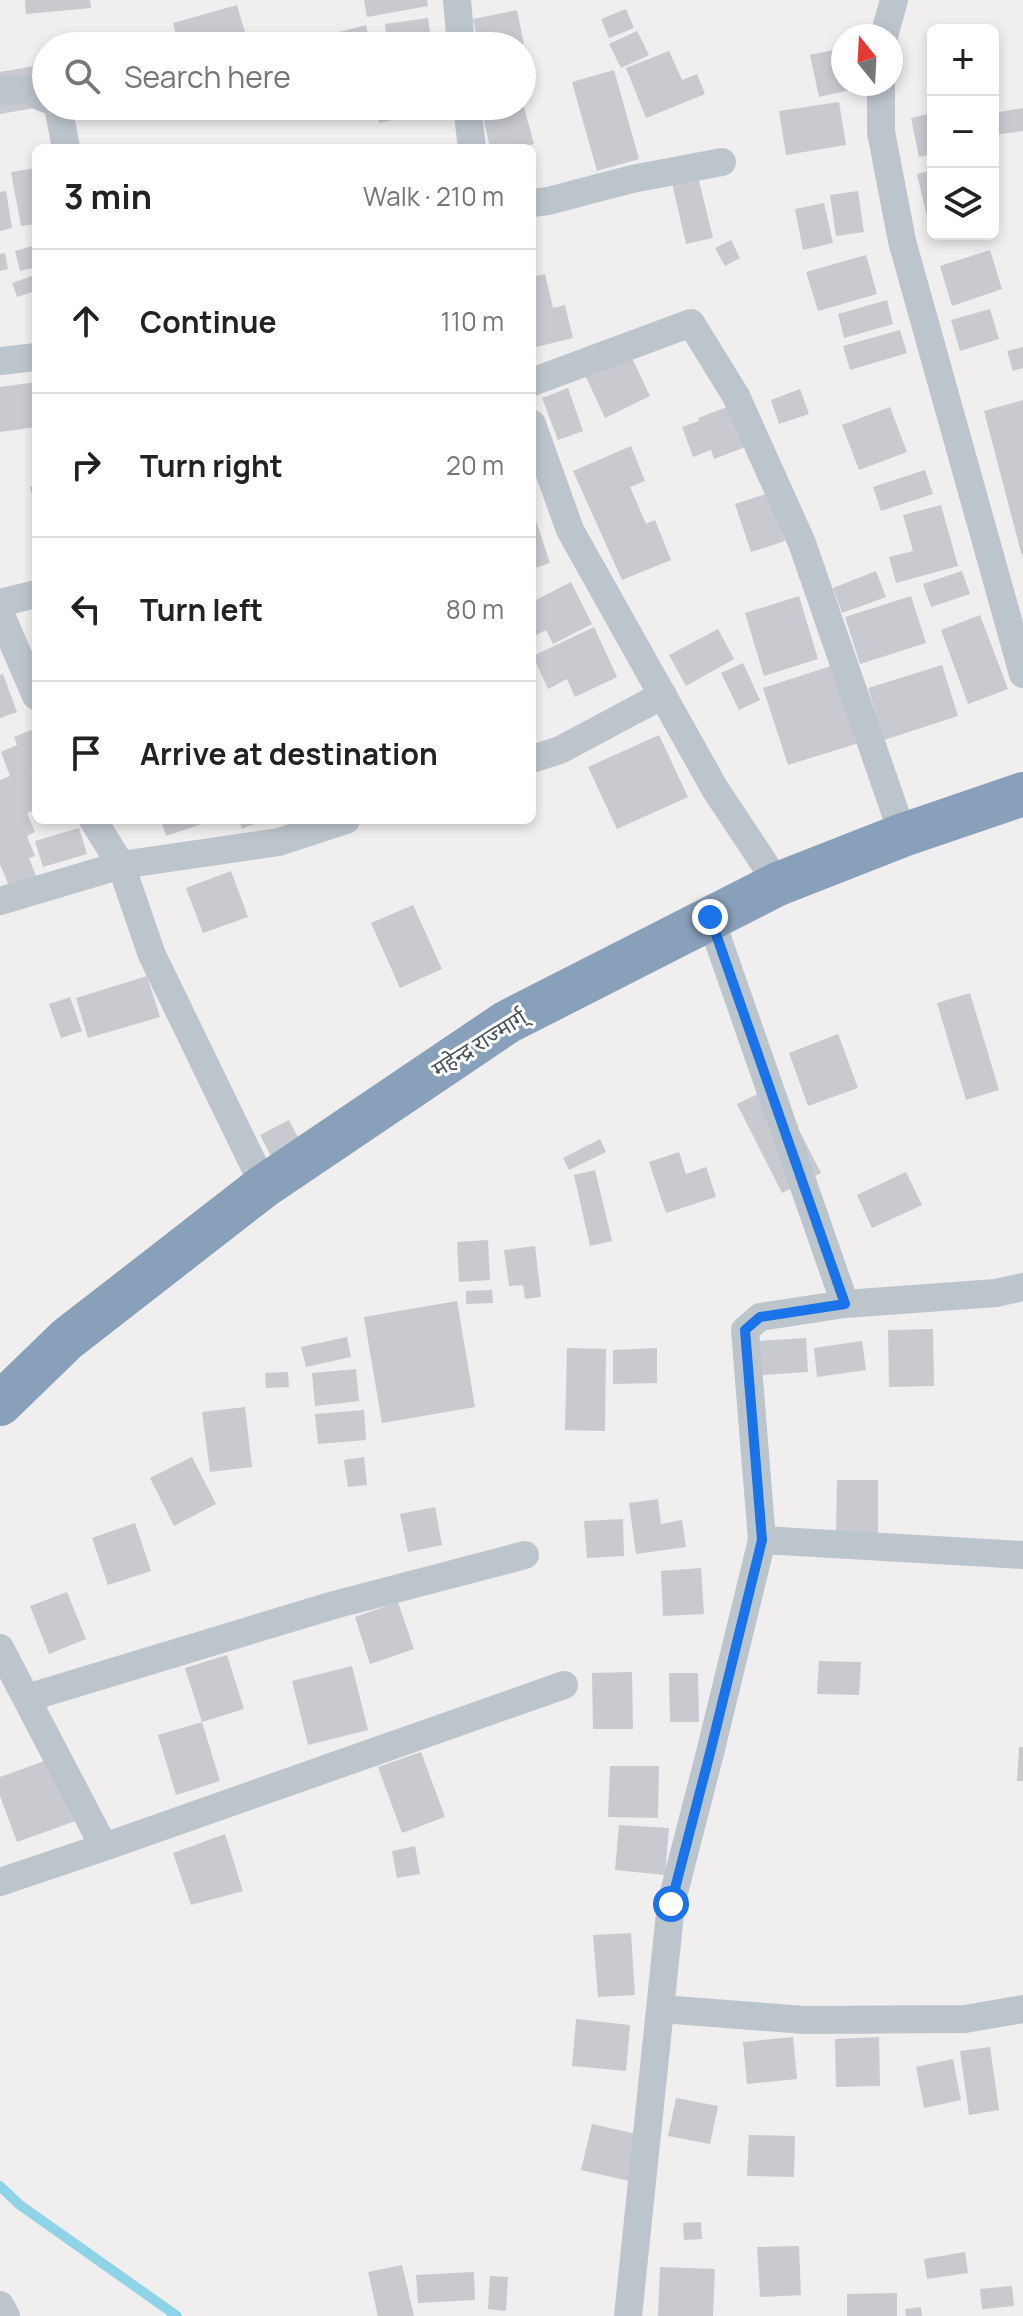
<!DOCTYPE html>
<meta charset="utf-8">
<style>
body{margin:0;font-family:Manrope,"Noto Sans Devanagari",sans-serif;background:#f2f2f2;color:#222}
.controls{position:absolute;right:24px;top:24px;display:grid;overflow:hidden;border-radius:12px;box-shadow:0 4px 12px #0003}
.controls button{width:72px;height:72px;display:grid;place-items:center;padding:0;border:0;border-bottom:2px solid #e0e0e0;background:#fff;color:#222;font:40px sans-serif}
.compass{position:absolute;left:831px;top:24px;width:72px;height:72px;border-radius:50%;background:#fff;box-shadow:0 4px 12px #0003;rotate:342deg}
.stop{position:absolute;width:24px;height:24px;margin:-18px;border:6px solid #1a73e8;border-radius:50%;background:#fff}
.stop.end{background:#1a73e8;border-color:#fff;box-shadow:0 2px 8px #0008}
.list{margin:0;padding:0;list-style:none}
h2{display:flex;justify-content:space-between;align-items:center;height:104px;margin:0;padding:0 32px;font-size:34px}
h2 small{font-size:26px;font-weight:400;color:#767676}
.list li{display:grid;grid-template-columns:52px 1fr auto;gap:24px;align-items:center;box-sizing:border-box;height:144px;padding:0 32px;border-top:2px solid #e0e0e0}
.list b{display:block;font-size:30px;white-space:nowrap}
.list em{font-size:26px;font-style:normal;color:#767676}
.icon{flex:none;width:44px;height:44px;fill:none;stroke:currentColor;stroke-width:2;stroke-linecap:round;stroke-linejoin:round}
.map{position:relative;flex:none;width:1023px;height:2316px;overflow:hidden}
.search{position:absolute;background:#fff;box-shadow:0 4px 12px #0003;left:32px;top:32px;width:504px;height:88px;display:flex;align-items:center;gap:20px;box-sizing:border-box;padding:0 28px;border-radius:44px;color:#767676;font-size:30px}
.panel{position:absolute;background:#fff;box-shadow:0 4px 12px #0003;left:32px;top:144px;width:504px;height:680px;border-radius:12px}
.map>svg:first-child{display:block}
.lines{fill:none;stroke-linecap:round;stroke-linejoin:round}
.stream{stroke:#8ed3e6;stroke-width:10}
.building{fill:#c8cad0}
.street{stroke:#bdc5cc;stroke-width:28}
.highway{stroke:#88a0ba;stroke-width:44}
.route{stroke:#1a73e8;stroke-width:10}
.labels{text-anchor:middle;dominant-baseline:central;stroke-width:6;stroke-linejoin:round;paint-order:stroke}
.street-label{font-size:22px;fill:#47515a;stroke:#fff}
</style>
<div class="map">
<svg width="1023" height="2316" viewBox="0 0 1023 2316">
<rect width="100%" height="100%" fill="#f0eeee"/>
<g class="lines">
<path class="stream" d="M 0,2186 L 20,2205 L 177,2316"/>
</g>
<path class="building" d="M 25,0 L 90,0 L 91,8 L 26,14 Z
M 364,0 L 427,0 L 428,6 L 367,17 Z
M 237,5 L 249,46 L 179,46 L 173,23 Z
M 626,9 L 634,28 L 609,38 L 601,19 Z
M 517,10 L 524,44 L 479,46 L 473,19 Z
M 428,18 L 432,46 L 388,46 L 385,24 Z
M 366,25 L 371,46 L 310,46 L 309,40 Z
M 637,31 L 649,55 L 621,68 L 609,44 Z
M 843,48 L 843,84 L 872,85 L 819,97 L 810,55 Z
M 669,51 L 682,80 L 697,74 L 705,94 L 646,118 L 626,68 Z
M 45,64 L 46,106 L 0,114 L 0,72 Z
M 614,70 L 639,159 L 597,171 L 572,82 Z
M 522,100 L 534,144 L 517,148 L 490,148 L 482,111 L 505,106 L 522,106 Z
M 839,102 L 846,145 L 786,155 L 779,111 Z
M 197,106 L 226,106 L 226,107 L 200,115 Z
M 376,106 L 444,106 L 444,109 L 379,123 Z
M 1023,108 L 1023,131 L 993,135 L 993,113 Z
M 933,113 L 933,154 L 919,157 L 911,118 Z
M 36,168 L 36,224 L 21,226 L 11,172 Z
M 933,170 L 933,225 L 929,226 L 917,174 Z
M 698,177 L 713,238 L 686,244 L 672,183 Z
M 6,191 L 12,228 L 0,231 L 0,192 Z
M 858,191 L 864,232 L 836,236 L 830,195 Z
M 824,203 L 833,243 L 803,250 L 795,209 Z
M 731,240 L 740,258 L 725,266 L 715,248 Z
M 36,245 L 36,267 L 20,271 L 15,251 Z
M 990,250 L 1002,289 L 952,306 L 940,266 Z
M 5,253 L 8,269 L 0,271 L 0,254 Z
M 866,255 L 877,294 L 818,311 L 806,272 Z
M 545,274 L 553,308 L 565,305 L 573,338 L 532,348 L 532,277 Z
M 32,276 L 36,291 L 17,297 L 12,283 Z
M 887,300 L 893,324 L 844,338 L 838,314 Z
M 990,309 L 999,339 L 960,351 L 951,320 Z
M 900,330 L 907,353 L 850,370 L 843,346 Z
M 1023,347 L 1023,368 L 1013,371 L 1007,351 Z
M 630,354 L 650,396 L 605,418 L 585,375 Z
M 36,382 L 36,427 L 0,432 L 0,387 Z
M 568,388 L 583,431 L 558,440 L 542,398 Z
M 800,389 L 809,414 L 779,424 L 771,400 Z
M 1023,400 L 1023,556 L 1022,556 L 984,411 Z
M 735,404 L 751,445 L 714,459 L 711,450 L 693,457 L 682,427 L 699,421 L 698,418 Z
M 890,407 L 907,452 L 859,470 L 842,425 Z
M 631,446 L 645,481 L 630,487 L 646,524 L 655,520 L 671,560 L 622,580 L 573,471 Z
M 925,470 L 933,494 L 881,511 L 873,487 Z
M 36,485 L 36,508 L 35,508 L 30,487 Z
M 769,493 L 785,541 L 751,552 L 735,504 Z
M 941,505 L 958,566 L 896,583 L 889,557 L 913,551 L 903,515 Z
M 532,509 L 550,563 L 532,569 Z
M 876,571 L 886,597 L 842,613 L 833,588 Z
M 962,571 L 970,594 L 931,607 L 923,584 Z
M 571,582 L 592,624 L 553,644 L 546,630 L 532,637 L 532,602 Z
M 799,596 L 818,659 L 764,676 L 745,613 Z
M 911,596 L 926,643 L 860,664 L 845,617 Z
M 980,615 L 1008,689 L 968,704 L 941,630 Z
M 594,627 L 617,677 L 575,697 L 567,679 L 548,689 L 533,656 Z
M 718,629 L 734,659 L 686,686 L 669,655 Z
M 743,663 L 760,700 L 739,710 L 721,673 Z
M 837,664 L 862,742 L 788,765 L 763,688 Z
M 942,665 L 958,716 L 884,740 L 868,688 Z
M 3,674 L 17,712 L 0,718 L 0,675 Z
M 36,728 L 36,768 L 31,770 L 36,782 L 36,809 L 27,813 L 35,832 L 27,836 L 35,856 L 29,858 L 36,876 L 9,886 L 0,864 L 0,780 L 10,776 L 1,752 L 17,745 L 14,737 Z
M 659,735 L 688,797 L 617,829 L 588,767 Z
M 161,820 L 204,820 L 205,823 L 166,836 Z
M 239,820 L 258,820 L 259,822 L 242,829 Z
M 79,828 L 87,854 L 43,867 L 35,841 Z
M 231,871 L 248,917 L 203,933 L 186,888 Z
M 413,905 L 442,969 L 400,988 L 371,923 Z
M 147,976 L 160,1017 L 88,1038 L 76,998 Z
M 970,993 L 999,1090 L 966,1100 L 937,1003 Z
M 70,997 L 82,1031 L 61,1038 L 49,1004 Z
M 838,1034 L 858,1088 L 808,1106 L 789,1053 Z
M 776,1085 L 821,1173 L 782,1193 L 737,1104 Z
M 289,1120 L 304,1149 L 275,1164 L 260,1135 Z
M 600,1139 L 606,1152 L 569,1170 L 563,1158 Z
M 679,1152 L 686,1174 L 706,1167 L 716,1197 L 666,1213 L 649,1162 Z
M 595,1170 L 612,1241 L 590,1246 L 574,1175 Z
M 906,1172 L 922,1205 L 872,1228 L 857,1195 Z
M 488,1240 L 490,1280 L 459,1282 L 457,1242 Z
M 535,1246 L 541,1297 L 525,1299 L 523,1285 L 509,1286 L 504,1250 Z
M 492,1290 L 493,1303 L 466,1304 L 466,1291 Z
M 457,1301 L 475,1407 L 382,1423 L 364,1317 Z
M 933,1329 L 934,1386 L 889,1387 L 888,1330 Z
M 347,1337 L 351,1357 L 306,1367 L 301,1347 Z
M 806,1338 L 808,1372 L 762,1375 L 760,1341 Z
M 862,1341 L 866,1370 L 817,1377 L 814,1348 Z
M 567,1348 L 606,1349 L 605,1431 L 565,1430 Z
M 657,1348 L 657,1383 L 613,1384 L 613,1350 Z
M 356,1369 L 359,1401 L 315,1406 L 312,1373 Z
M 288,1372 L 289,1387 L 266,1388 L 265,1373 Z
M 245,1407 L 252,1467 L 210,1472 L 202,1412 Z
M 364,1410 L 366,1440 L 318,1444 L 315,1414 Z
M 192,1457 L 216,1504 L 174,1526 L 150,1478 Z
M 364,1457 L 367,1485 L 348,1487 L 344,1460 Z
M 837,1480 L 878,1480 L 878,1535 L 836,1534 Z
M 658,1499 L 661,1524 L 682,1520 L 686,1547 L 636,1554 L 629,1503 Z
M 435,1507 L 442,1545 L 408,1552 L 400,1514 Z
M 623,1519 L 624,1556 L 587,1558 L 584,1521 Z
M 135,1523 L 151,1571 L 108,1585 L 92,1538 Z
M 701,1568 L 704,1614 L 663,1616 L 661,1571 Z
M 67,1592 L 86,1639 L 49,1654 L 30,1606 Z
M 398,1602 L 414,1649 L 370,1664 L 355,1617 Z
M 227,1655 L 244,1709 L 202,1722 L 185,1668 Z
M 819,1661 L 861,1662 L 859,1695 L 817,1694 Z
M 352,1666 L 368,1730 L 308,1745 L 292,1681 Z
M 632,1672 L 633,1729 L 593,1729 L 592,1673 Z
M 669,1673 L 698,1673 L 699,1722 L 670,1722 Z
M 202,1722 L 220,1781 L 176,1795 L 158,1735 Z
M 1019,1747 L 1023,1747 L 1023,1781 L 1017,1781 Z
M 421,1752 L 445,1817 L 402,1833 L 378,1767 Z
M 61,1755 L 84,1818 L 17,1842 L 0,1796 L 0,1777 Z
M 610,1766 L 659,1766 L 658,1818 L 608,1817 Z
M 619,1825 L 669,1828 L 665,1875 L 615,1870 Z
M 225,1834 L 243,1891 L 191,1905 L 173,1853 Z
M 415,1846 L 420,1874 L 397,1878 L 392,1851 Z
M 631,1933 L 635,1995 L 598,1997 L 593,1935 Z
M 576,2019 L 630,2025 L 626,2071 L 572,2066 Z
M 793,2037 L 797,2079 L 747,2084 L 743,2042 Z
M 879,2037 L 880,2086 L 836,2087 L 835,2039 Z
M 990,2047 L 999,2110 L 969,2115 L 960,2051 Z
M 953,2059 L 961,2100 L 924,2108 L 916,2067 Z
M 676,2098 L 718,2106 L 710,2144 L 668,2136 Z
M 592,2124 L 654,2138 L 642,2184 L 581,2170 Z
M 749,2135 L 795,2136 L 794,2177 L 747,2176 Z
M 701,2222 L 702,2239 L 684,2240 L 683,2223 Z
M 799,2246 L 801,2295 L 760,2297 L 757,2247 Z
M 965,2252 L 968,2273 L 927,2279 L 924,2259 Z
M 402,2265 L 414,2316 L 378,2316 L 368,2272 Z
M 660,2267 L 715,2269 L 713,2316 L 658,2316 Z
M 474,2272 L 475,2300 L 418,2303 L 416,2275 Z
M 490,2276 L 508,2277 L 506,2311 L 488,2309 Z
M 1012,2286 L 1014,2306 L 982,2309 L 980,2289 Z
M 897,2293 L 897,2316 L 847,2316 L 847,2294 Z
M 921,2307 L 922,2316 L 906,2316 L 905,2309 Z"/>
<g class="lines">
<path class="street" d="M 457,0 L 461,46
M 884,36 L 894,0
M 881,84 L 881,132 L 902,241 L 1023,674
M 0,91 L 26,90 L 46,99
M 58,106 L 66,148
M 467,106 L 472,148
M 532,203 L 548,201 L 632,179 L 722,162
M 0,361 L 36,357
M 532,382 L 691,323 L 736,396 L 802,543 L 903,835
M 532,424 L 570,530 L 715,789 L 778,884
M 0,603 L 36,594
M 0,613 L 36,696
M 532,759 L 560,750 L 663,695
M 93,820 L 121,865 L 152,955 L 264,1186
M 0,901 L 121,865 L 279,842 L 346,820
M 710,917 L 845,1304
M 762,1540 L 1023,1555
M 0,1648 L 104,1847
M 27,1698 L 334,1605 L 525,1555
M 0,1882 L 104,1847 L 564,1685
M 661,2009 L 805,2020 L 965,2019 L 1023,2009
M 0,2305 L 6,2316
M 628,2316 L 671,1904 L 710,1753 L 762,1540 L 745,1330 L 760,1317 L 845,1304 L 996,1293 L 1023,1287"/>
<path class="highway" d="M 0,1404 L 67,1339 L 264,1186 L 507,1022 L 778,884 L 903,835 L 1023,794"/>
</g>
<g class="lines">
<path class="route" d="M 671,1904 L 710,1753 L 762,1540 L 745,1330 L 760,1317 L 845,1304 L 710,917"/>
</g>
<g class="labels">
<g class="street-label">
<text transform="translate(479 1043) rotate(-32)">महेन्द्र राज्मार्ग्</text>
</g>
</g>
</svg>
<div class="controls">
<button>+</button>
<button>−</button>
<button><svg class="icon" aria-label="layers" viewBox="0 0 24 24"><path d="M12 4l9 5-9 5-9-5zM3 14l9 5 9-5"/></svg></button>
</div>
<svg class="compass" viewBox="-18 -18 36 36"><path d="M0-13l5 13h-10z" fill="#e53935"/><path d="M0 13l5-13h-10z" fill="#767676"/></svg>
<div class="stop" style="left:671px;top:1904px"></div>
<div class="stop end" style="left:710px;top:917px"></div>
<div class="search"><svg class="icon" aria-label="search" viewBox="0 0 24 24"><circle cx="10" cy="10" r="6"/><path d="M15 15l6 6"/></svg>Search here</div>
<section class="panel">
<h2>3 min<small>Walk · 210 m</small></h2>
<ul class="list">
<li><svg class="icon" aria-label="ahead" viewBox="0 0 24 24"><path d="M12 20V5M6 11l6-6 6 6"/></svg><div><b>Continue</b></div><em>110 m</em></li>
<li><svg class="icon" aria-label="right" viewBox="0 0 24 24"><path d="M7 20v-9h11M14 6l5 5-5 5"/></svg><div><b>Turn right</b></div><em>20 m</em></li>
<li><svg class="icon" aria-label="left" viewBox="0 0 24 24"><path d="M17 20v-9H6M10 6l-5 5 5 5"/></svg><div><b>Turn left</b></div><em>80 m</em></li>
<li><svg class="icon" aria-label="arrive" viewBox="0 0 24 24"><path d="M6 21V4h12l-3 4 3 4H6"/></svg><div><b>Arrive at destination</b></div></li>
</ul>
</section>
</div>
